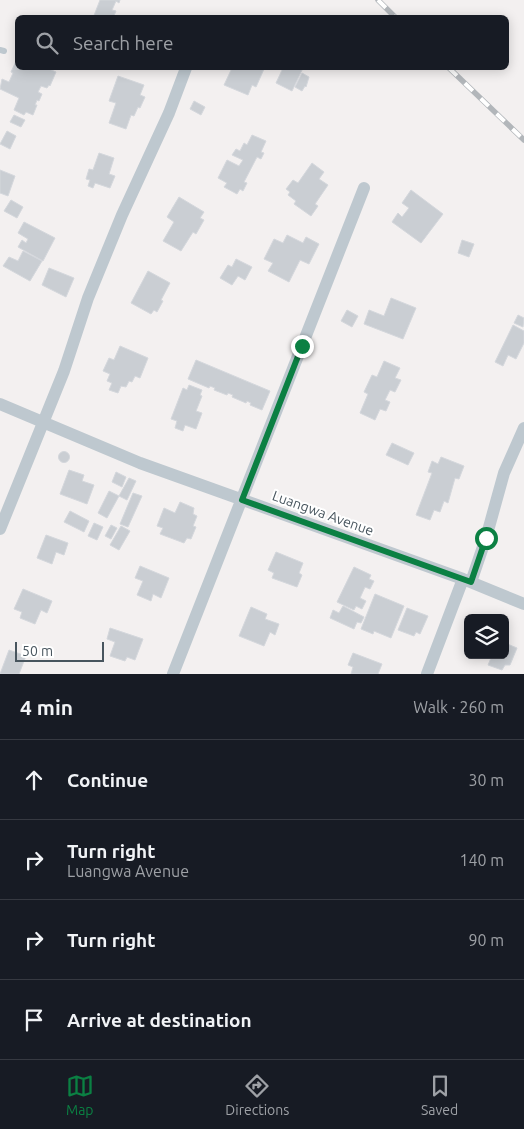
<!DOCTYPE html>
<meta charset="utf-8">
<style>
body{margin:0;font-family:Ubuntu,sans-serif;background:#242831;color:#f1f3f6}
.controls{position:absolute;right:15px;bottom:15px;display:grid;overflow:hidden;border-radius:8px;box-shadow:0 2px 12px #0003}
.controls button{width:45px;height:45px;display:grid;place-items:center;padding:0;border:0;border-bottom:1px solid #363941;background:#171b24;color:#f1f3f6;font:25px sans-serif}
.scale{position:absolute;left:15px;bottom:12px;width:89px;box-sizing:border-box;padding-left:5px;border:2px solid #48555e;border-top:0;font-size:14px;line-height:18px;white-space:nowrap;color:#48555e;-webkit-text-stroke:4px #fff;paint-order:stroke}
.stop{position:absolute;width:15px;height:15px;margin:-11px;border:4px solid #0b8043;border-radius:50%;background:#fff}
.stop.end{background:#0b8043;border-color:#fff;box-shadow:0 1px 5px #0008}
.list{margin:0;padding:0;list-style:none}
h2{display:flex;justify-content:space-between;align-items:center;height:65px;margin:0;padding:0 20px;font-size:21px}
h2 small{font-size:16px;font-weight:400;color:#9ea1a6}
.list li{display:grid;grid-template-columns:32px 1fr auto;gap:15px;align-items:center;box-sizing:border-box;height:80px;padding:0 20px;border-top:1px solid #363941}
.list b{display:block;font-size:19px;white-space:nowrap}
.list p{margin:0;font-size:16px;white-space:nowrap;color:#9ea1a6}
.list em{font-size:16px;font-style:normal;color:#9ea1a6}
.icon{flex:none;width:28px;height:28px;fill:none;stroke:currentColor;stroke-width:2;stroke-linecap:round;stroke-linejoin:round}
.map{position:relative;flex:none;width:524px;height:674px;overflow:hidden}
.search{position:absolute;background:#171b24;box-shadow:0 2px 12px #0003;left:15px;right:15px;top:15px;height:55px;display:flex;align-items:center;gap:12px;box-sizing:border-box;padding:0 18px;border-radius:8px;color:#9ea1a6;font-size:19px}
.sheet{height:385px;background:#171b24}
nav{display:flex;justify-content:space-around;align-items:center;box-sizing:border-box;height:70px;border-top:1px solid #363941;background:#171b24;font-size:14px;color:#9ea1a6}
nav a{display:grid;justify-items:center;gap:2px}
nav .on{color:#0b8043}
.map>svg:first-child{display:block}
.building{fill:#caced3;stroke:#d4d7dc}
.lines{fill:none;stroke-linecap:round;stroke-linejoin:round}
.lane{stroke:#bec8cf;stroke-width:6}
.street{stroke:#bec8cf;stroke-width:12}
.rail-casing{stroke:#b2b6ba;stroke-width:5.5}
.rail{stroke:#fff;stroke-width:4;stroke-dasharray:11;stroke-linecap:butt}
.route{stroke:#0b8043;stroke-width:6}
.labels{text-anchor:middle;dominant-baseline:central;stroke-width:4;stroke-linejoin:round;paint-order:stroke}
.street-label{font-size:14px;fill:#48555e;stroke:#fff}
</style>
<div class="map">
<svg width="524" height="674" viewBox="0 0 524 674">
<rect width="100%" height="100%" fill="#f3f0f0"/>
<path class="building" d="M 100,0 L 120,0 L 119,3 L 116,1 L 112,10 L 116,11 L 113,18 L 93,18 Z
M 17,59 L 18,68 L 47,68 L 56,72 L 50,86 L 49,85 L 47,88 L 41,86 L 38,92 L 42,94 L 39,101 L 37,100 L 35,105 L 37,105 L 33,115 L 26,112 L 24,115 L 14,110 L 19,98 L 0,89 L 2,79 L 9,82 L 13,73 L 11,72 Z
M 232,68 L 262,68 L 264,69 L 256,87 L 252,85 L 248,95 L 224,85 Z
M 283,68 L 303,68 L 292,91 L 276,83 Z
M 302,73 L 309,77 L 306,87 L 305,86 L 302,91 L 295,87 Z
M 118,76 L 144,85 L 140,95 L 145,97 L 140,108 L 138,107 L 134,116 L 131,115 L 126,129 L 109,123 L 116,103 L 109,101 Z
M 194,101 L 205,107 L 201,115 L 190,109 Z
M 14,115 L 25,120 L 21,127 L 10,122 Z
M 7,131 L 16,136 L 10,149 L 0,144 Z
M 252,135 L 266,141 L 261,152 L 264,153 L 261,159 L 257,157 L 244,182 L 247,183 L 243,191 L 240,189 L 237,194 L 224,187 L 227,183 L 218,178 L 227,160 L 239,166 L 243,160 L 232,155 L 236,149 L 240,151 L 244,143 L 247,145 Z
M 99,153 L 114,158 L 109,174 L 115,176 L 110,188 L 95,183 L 93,188 L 88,186 L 90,180 L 86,179 L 89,169 L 93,170 Z
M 312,163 L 324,172 L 319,179 L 328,185 L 315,204 L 318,206 L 311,216 L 294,204 L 296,201 L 288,195 L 290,192 L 286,189 L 293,180 L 298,183 Z
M 0,170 L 15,176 L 8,196 L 0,193 Z
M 411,190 L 443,214 L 421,243 L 392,222 L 398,213 L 402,217 L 409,208 L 402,203 Z
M 179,197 L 204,212 L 200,218 L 204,220 L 196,234 L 193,232 L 181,251 L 163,241 L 174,222 L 167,217 Z
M 11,200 L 23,207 L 17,218 L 4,211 Z
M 24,222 L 55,238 L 43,261 L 18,247 L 22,240 L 26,243 L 28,239 L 18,233 Z
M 287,235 L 303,243 L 306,237 L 319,244 L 309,264 L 300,260 L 289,282 L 268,271 L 273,263 L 264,259 L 274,239 L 283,243 Z
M 462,240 L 474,244 L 469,257 L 458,253 Z
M 23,251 L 42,261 L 30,281 L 3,266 L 9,257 L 18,261 Z
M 236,259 L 252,267 L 245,280 L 238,276 L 232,285 L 220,278 L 228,265 L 232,267 Z
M 49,268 L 74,278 L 66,297 L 42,285 Z
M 148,271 L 170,283 L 161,300 L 163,301 L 157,312 L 154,310 L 151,314 L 131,303 Z
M 391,298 L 416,308 L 403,339 L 364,324 L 369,310 L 384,316 Z
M 347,310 L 358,316 L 352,327 L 341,321 Z
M 518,315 L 524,318 L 523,327 L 514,323 Z
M 513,325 L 524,331 L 524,343 L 516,359 L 508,355 L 503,366 L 495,362 Z
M 120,346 L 148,358 L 140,378 L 135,376 L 132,382 L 129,381 L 126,387 L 121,386 L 118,393 L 109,390 L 112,383 L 107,381 L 110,374 L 103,371 L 109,358 L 114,360 Z
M 196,360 L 270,391 L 262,410 L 250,405 L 251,403 L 247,401 L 246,403 L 232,397 L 233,395 L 228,393 L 227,395 L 214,390 L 215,388 L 210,386 L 209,388 L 188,379 Z
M 384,361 L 400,368 L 395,378 L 401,380 L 395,392 L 390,390 L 385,400 L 390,402 L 386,411 L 380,409 L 375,420 L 360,413 L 368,394 L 364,392 L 372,375 L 377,377 Z
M 189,385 L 202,390 L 200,395 L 202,396 L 196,411 L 202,413 L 196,429 L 185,425 L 183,431 L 175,428 L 177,421 L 171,419 L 183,388 L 187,390 Z
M 392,443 L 414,453 L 408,465 L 386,455 Z
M58.5 457a5.5 5.5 0 1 1 11 0a5.5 5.5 0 1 1-11 0Z
M 441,457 L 464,466 L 459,479 L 455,478 L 448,503 L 444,501 L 440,512 L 434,510 L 430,520 L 416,515 L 432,473 L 428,472 L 432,461 L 438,464 Z
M 69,470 L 84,475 L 82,481 L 94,485 L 87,504 L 60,494 Z
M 116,472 L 126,477 L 122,487 L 112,482 Z
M 129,478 L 136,481 L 127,500 L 119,496 Z
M 109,491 L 119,496 L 107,518 L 98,513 Z
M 133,493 L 142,496 L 128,527 L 120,524 Z
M 180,502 L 194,508 L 193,514 L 197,516 L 193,526 L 196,527 L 191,539 L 187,538 L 184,543 L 160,534 L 163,528 L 157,526 L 164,508 L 175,513 Z
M 70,511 L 89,521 L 84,532 L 64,522 Z
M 94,523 L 103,527 L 97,540 L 88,536 Z
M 111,525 L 117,528 L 111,539 L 105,536 Z
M 121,526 L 130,531 L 119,550 L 110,545 Z
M 46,535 L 68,543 L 64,555 L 56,552 L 52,564 L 37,558 Z
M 276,552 L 303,563 L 299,573 L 302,575 L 297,587 L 272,578 L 274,573 L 268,570 Z
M 140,566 L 169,578 L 161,598 L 153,594 L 151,601 L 137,595 L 143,581 L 135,578 Z
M 354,567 L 371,575 L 369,579 L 374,581 L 370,589 L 365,587 L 360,598 L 366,601 L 362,609 L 356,606 L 354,610 L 337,602 Z
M 23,589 L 52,601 L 47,613 L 41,610 L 35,624 L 20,618 L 22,612 L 14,609 Z
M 375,594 L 404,606 L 391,638 L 374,631 L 373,634 L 361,629 Z
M 343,606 L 364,617 L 361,623 L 357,622 L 354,629 L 330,618 L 333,610 L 339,613 Z
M 251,607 L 267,614 L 265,619 L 279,624 L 275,635 L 270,632 L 264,646 L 239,636 Z
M 407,608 L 428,616 L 420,634 L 416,632 L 414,636 L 398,630 Z
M 110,628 L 143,639 L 135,660 L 127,657 L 125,661 L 110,656 L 115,642 L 107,639 Z
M 505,643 L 517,648 L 510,665 L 505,665 L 502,670 L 488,665 L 491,658 L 483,655 L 505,655 Z
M 9,650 L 26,656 L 19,674 L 0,674 Z
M 353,653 L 382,664 L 378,674 L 351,674 L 353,667 L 348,665 Z"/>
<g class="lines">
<path class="lane" d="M 0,50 L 4,51"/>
<path class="street" d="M 0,404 L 140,463 L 463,579 L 524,604
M 0,529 L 64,371 L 88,298 L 122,215 L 169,113 L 186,68
M 471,582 L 486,538 L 504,473 L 524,428
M 173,674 L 364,188
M 427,674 L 463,579"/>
<g class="rail-casing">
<path id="rail" d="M 378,0 L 396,18
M 449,68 L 524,140"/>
</g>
<use href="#rail" class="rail"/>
</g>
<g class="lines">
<path class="route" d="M 302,346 L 242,500 L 471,582 L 486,538"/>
</g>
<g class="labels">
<g class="street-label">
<text transform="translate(323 513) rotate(20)">Luangwa Avenue</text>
</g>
</g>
</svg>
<div class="controls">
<button><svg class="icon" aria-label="layers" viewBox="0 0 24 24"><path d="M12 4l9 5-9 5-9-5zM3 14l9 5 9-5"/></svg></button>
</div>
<div class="scale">50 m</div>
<div class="stop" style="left:486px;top:538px"></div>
<div class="stop end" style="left:302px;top:346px"></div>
<div class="search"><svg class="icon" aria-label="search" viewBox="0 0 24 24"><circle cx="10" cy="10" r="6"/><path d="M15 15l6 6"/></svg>Search here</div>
</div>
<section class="sheet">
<h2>4 min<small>Walk · 260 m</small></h2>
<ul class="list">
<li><svg class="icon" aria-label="ahead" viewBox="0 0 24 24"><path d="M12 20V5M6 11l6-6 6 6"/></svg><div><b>Continue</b></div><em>30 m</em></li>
<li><svg class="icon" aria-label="right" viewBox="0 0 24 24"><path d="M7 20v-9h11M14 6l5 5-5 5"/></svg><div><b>Turn right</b><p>Luangwa Avenue</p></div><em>140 m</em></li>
<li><svg class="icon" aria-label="right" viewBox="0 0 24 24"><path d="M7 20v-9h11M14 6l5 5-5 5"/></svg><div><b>Turn right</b></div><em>90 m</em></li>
<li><svg class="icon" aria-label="arrive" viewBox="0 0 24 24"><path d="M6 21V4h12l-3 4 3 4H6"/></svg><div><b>Arrive at destination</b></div></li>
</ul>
</section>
<nav>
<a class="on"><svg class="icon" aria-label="map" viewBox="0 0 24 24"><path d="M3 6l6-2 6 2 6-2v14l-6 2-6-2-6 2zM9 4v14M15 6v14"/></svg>Map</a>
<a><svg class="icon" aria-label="directions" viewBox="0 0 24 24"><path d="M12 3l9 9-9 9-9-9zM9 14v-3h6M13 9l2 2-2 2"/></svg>Directions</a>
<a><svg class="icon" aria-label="saved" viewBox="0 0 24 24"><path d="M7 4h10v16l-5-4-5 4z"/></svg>Saved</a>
</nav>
